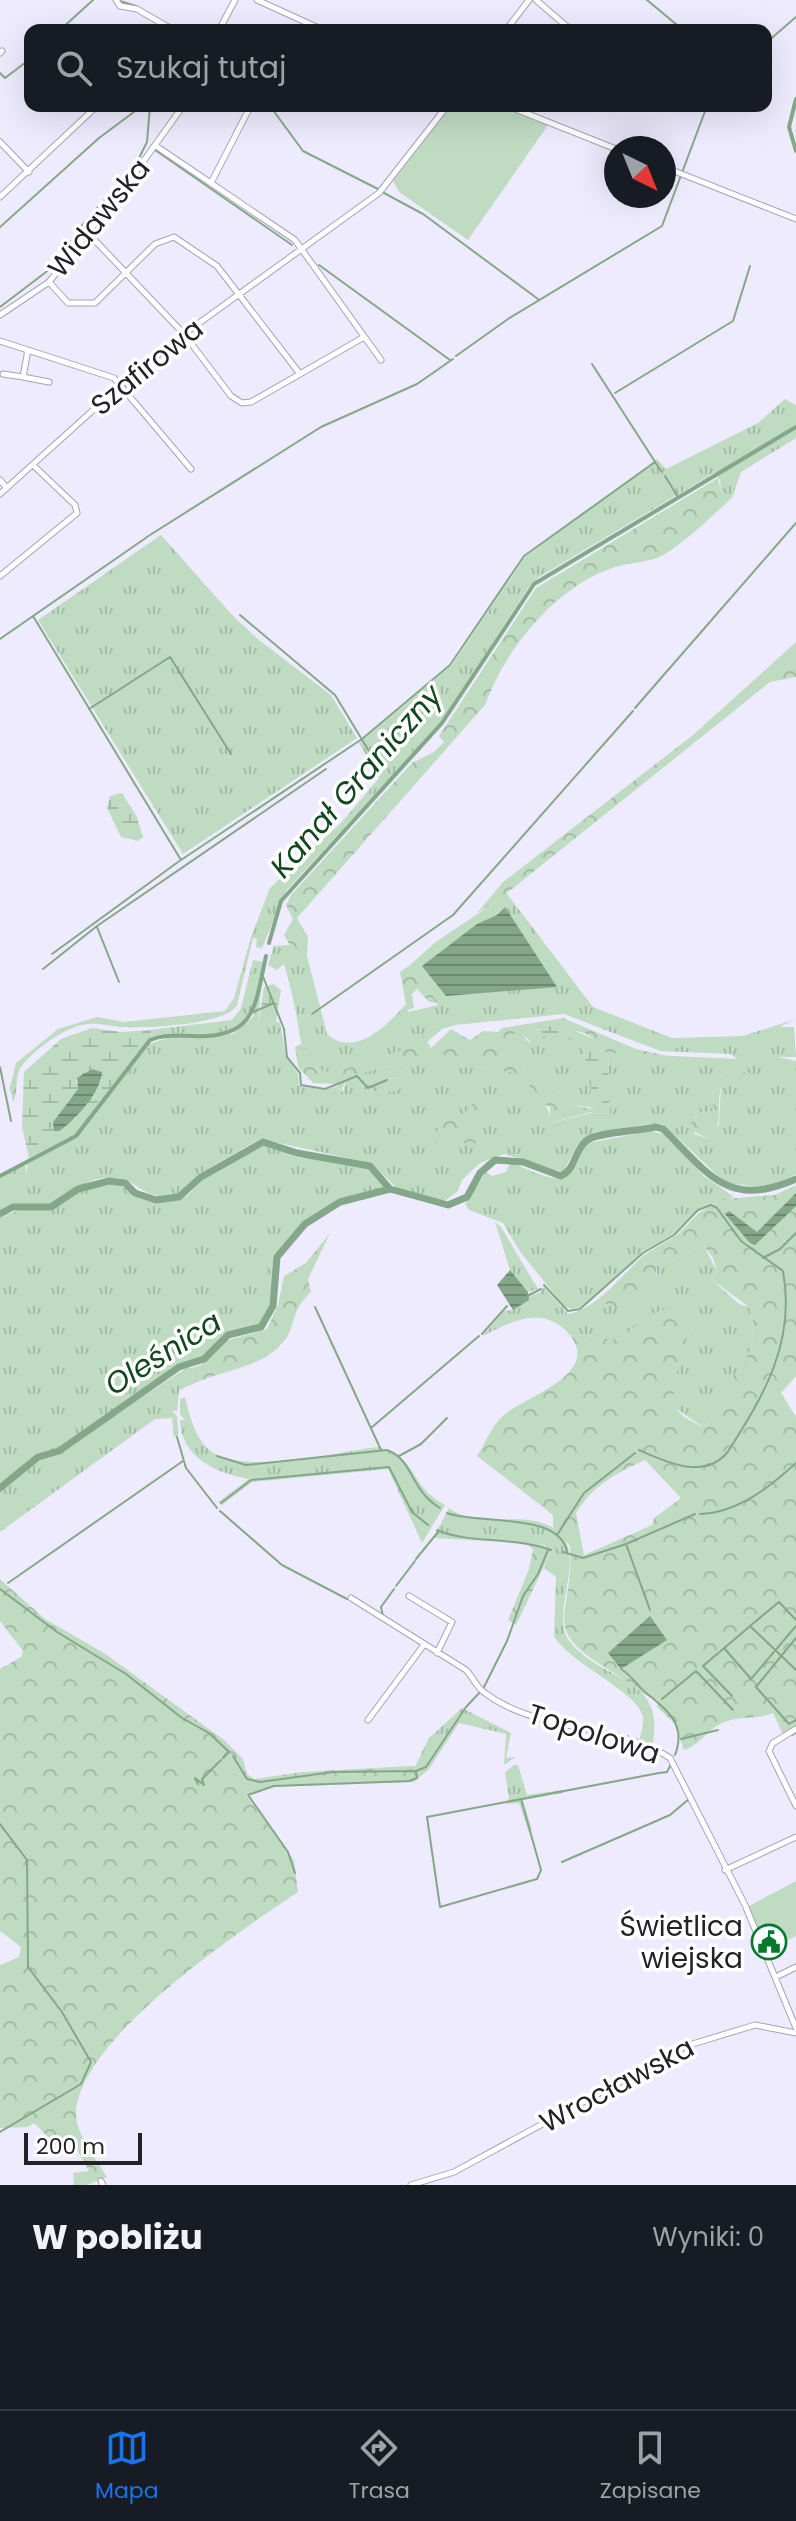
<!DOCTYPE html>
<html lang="pl">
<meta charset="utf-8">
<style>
body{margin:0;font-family:Poppins,sans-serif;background:#242831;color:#f1f3f6}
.compass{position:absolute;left:604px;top:136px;width:72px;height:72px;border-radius:50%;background:#171b24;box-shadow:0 8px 32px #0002;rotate:137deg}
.scale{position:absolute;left:24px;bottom:20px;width:118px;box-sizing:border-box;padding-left:8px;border:4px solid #232229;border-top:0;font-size:22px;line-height:28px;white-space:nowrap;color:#232229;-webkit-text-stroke:6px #fff;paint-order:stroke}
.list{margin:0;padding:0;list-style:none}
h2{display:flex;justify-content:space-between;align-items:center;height:104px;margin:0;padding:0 32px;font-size:34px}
h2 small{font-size:26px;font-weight:400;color:#9ea1a6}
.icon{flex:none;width:44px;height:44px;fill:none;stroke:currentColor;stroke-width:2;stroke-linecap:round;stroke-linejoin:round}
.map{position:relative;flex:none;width:796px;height:2185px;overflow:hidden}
.search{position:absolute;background:#171b24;box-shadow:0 8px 32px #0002;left:24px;right:24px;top:24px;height:88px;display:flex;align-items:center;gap:20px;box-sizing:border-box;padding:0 28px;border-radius:16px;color:#9ea1a6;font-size:30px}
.sheet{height:224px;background:#171b24}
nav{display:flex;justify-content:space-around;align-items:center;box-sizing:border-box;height:112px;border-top:2px solid #363941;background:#171b24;font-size:22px;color:#9ea1a6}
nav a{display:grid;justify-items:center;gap:4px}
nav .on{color:#1a73e8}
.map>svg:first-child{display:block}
.grass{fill:url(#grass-tufts);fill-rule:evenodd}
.forest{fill:url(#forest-crowns);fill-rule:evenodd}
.wetland{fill:url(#wetland-marsh);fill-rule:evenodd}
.park{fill:#bfdbc2}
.water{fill:url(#water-rules)}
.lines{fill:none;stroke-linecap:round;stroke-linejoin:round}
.stream{stroke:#85a789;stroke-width:2}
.canal{stroke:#85a789;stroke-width:4}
.river{stroke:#85a789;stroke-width:7}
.minor-casing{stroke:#a6a3b5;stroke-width:7}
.minor{stroke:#fff;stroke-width:5}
.labels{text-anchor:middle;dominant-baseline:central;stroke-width:7;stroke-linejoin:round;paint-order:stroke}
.street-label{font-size:28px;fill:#232229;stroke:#fff}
.poi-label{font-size:28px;fill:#232229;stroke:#fff;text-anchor:end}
.water-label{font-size:30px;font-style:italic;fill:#12481f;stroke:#fff}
</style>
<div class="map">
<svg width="796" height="2185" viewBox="0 0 796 2185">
<defs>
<pattern id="grass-tufts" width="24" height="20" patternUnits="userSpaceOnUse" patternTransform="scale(2)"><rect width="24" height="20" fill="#bfdbc2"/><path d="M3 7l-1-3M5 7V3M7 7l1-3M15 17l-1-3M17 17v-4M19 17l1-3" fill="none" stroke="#a4bca7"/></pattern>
<pattern id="forest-crowns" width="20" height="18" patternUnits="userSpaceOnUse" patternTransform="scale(2)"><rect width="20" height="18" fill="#bfdbc2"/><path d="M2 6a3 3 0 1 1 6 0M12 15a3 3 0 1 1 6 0" fill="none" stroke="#a4bca7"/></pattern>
<pattern id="wetland-marsh" width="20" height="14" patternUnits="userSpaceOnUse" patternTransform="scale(2)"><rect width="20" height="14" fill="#bfdbc2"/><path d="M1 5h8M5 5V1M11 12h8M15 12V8" fill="none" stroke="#a4bca7"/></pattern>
<pattern id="water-rules" width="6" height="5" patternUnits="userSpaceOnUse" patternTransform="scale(2)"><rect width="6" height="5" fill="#85a789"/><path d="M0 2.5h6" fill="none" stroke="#6c8870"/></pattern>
</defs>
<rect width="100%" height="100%" fill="#eeebfe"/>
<path class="grass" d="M 785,399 L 796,405 L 796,438 L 741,472 L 732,498 L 721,491 L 720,480 L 714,473 L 539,577 L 528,588 L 440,724 L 286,891 L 262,948 L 256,947 L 257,939 L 253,938 L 237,1005 C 226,1025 148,1028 125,1027 C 110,1027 97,1021 82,1025 C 61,1030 34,1050 21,1067 C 14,1077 19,1093 13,1102 L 10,1088 L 16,1063 L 58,1029 L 97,1017 L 124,1022 L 225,1011 L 234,998 L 251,937 L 270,888 L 342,822 L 379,778 L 359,743 L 452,665 L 525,557 L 657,459 L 666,469 L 758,423 Z
M 161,535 L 233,616 L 259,640 L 331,695 L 357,738 L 183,854 L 38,620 Z
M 505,891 L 593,1007 L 672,1038 L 743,1036 L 796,1019 L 779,1027 L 794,1027 L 796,1057 L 778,1057 L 796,1061 L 796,1174 L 769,1188 L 726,1183 L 672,1133 L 662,1125 L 651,1124 L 596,1132 L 578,1144 L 563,1172 L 504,1154 L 480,1163 L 462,1180 L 458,1191 L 446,1200 L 438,1200 L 398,1189 L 371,1163 L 260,1139 L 200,1173 L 178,1195 C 145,1203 140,1180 114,1178 C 84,1175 77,1195 54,1203 C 34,1209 19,1199 0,1211 L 0,1177 L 25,1164 L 27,1175 L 27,1162 L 80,1133 L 149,1044 L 168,1038 L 233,1034 L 253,1017 L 261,988 L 258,1023 L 276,1021 L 280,1023 L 286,1056 L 298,1074 L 299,1085 L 324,1090 L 338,1086 L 340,1092 L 344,1090 L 346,1079 L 350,1078 L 368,1092 L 398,1091 L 404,1079 L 386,1078 L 370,1088 L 364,1072 C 391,1064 417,1065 441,1052 L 460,1066 L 526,1074 C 530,1095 549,1097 551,1123 L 591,1113 L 610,1114 L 608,1053 L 738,1059 L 730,1054 L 660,1051 L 564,1014 L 455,1025 L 442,1029 L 425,1044 L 424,1037 L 412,1047 L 333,1073 C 298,1071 301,1033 295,1008 C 292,993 288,978 284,964 L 277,970 L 268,965 L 274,946 L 289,945 L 307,956 L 327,1034 C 356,1059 388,1024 406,1004 L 408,1012 L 438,1005 L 410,965 L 437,941 L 497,901 ZM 726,1072 L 743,1073 L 721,1087 L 719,1124 L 710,1139 L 694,1134 L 694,1118 L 700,1113 L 713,1111 L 714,1081 Z
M 253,960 L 263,962 L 255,1003 L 240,1026 C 212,1042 181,1030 152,1037 L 150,1030 L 232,1020 L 241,1008 Z
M 522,1032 L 528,1042 L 560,1039 L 554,1035 L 582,1041 L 591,1091 L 589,1107 L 570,1105 L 564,1095 L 546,1086 L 539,1075 L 506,1064 L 501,1056 L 512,1034 Z
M 651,1131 L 663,1134 L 704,1176 L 734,1197 L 698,1209 L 673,1234 L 643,1252 L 581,1307 L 572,1309 L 564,1306 L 521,1253 L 503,1223 L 469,1210 L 465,1204 L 486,1172 L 492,1176 L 506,1172 L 510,1163 C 527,1167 557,1188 571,1172 C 579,1164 580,1152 588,1143 Z
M 265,1145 L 299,1158 L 331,1160 L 371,1169 L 386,1187 L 341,1199 L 300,1226 L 276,1254 L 272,1299 L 269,1315 L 261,1325 L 252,1330 L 224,1335 L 206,1355 L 179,1366 L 59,1449 L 39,1455 L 0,1485 L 0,1218 L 21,1209 L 55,1208 L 81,1190 L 108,1183 L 125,1187 L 144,1200 L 171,1202 L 187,1196 L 207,1176 Z
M 495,1222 L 501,1227 L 538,1289 L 528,1292 L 510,1270 Z
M 703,1245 L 717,1271 L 712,1280 L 739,1304 L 749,1307 C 761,1341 747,1366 722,1387 L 717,1410 L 704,1428 L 674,1407 L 674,1380 L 694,1318 L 646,1316 L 621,1340 L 569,1334 C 543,1305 512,1321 483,1336 L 504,1311 L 513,1310 L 527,1296 L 540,1293 L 544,1287 L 568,1314 C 599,1308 621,1275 644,1255 L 606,1299 L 619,1309 L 640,1305 L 657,1274 L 656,1266 L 666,1257 L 672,1261 Z
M 186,1368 L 192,1368 L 193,1384 L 179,1390 L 177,1411 L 172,1411 L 177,1416 L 178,1436 L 174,1437 L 172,1418 L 155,1419 L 0,1532 L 0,1491 L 41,1458 L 63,1450 Z
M 185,1397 C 190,1416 195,1440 212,1452 C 245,1475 338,1452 377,1447 C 419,1457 407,1484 445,1505 L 422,1543 L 388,1469 L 252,1482 L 222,1505 L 218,1502 L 249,1479 C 216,1473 181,1458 180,1420 L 185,1420 L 180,1414 L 180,1399 Z
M 449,1508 C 478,1531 525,1508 555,1529 C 591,1555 547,1612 570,1642 C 603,1683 668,1675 652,1747 L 639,1743 C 640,1735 644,1725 643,1717 C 639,1692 571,1665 554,1636 L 556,1577 L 544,1568 L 550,1554 L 544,1544 L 527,1539 L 525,1543 L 433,1538 Z
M 462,1708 L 511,1733 L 506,1758 L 516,1757 L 504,1765 L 506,1734 L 459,1723 L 429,1769 L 429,1765 L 415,1767 L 429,1738 Z
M 514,1765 L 518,1765 L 527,1795 L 562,1790 L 563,1793 L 523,1800 L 532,1830 L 529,1833 L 519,1803 L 505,1804 L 509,1798 L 505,1772 Z"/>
<path class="forest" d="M 718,478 L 721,491 L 732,498 C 711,517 690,538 665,554 C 651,563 628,562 612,568 C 554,588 505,650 485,705 L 297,918 L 308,937 L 307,956 L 292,949 L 284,935 L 293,919 L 286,905 L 291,895 L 412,763 L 434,752 L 444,742 L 439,736 L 536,588 Z
M 796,642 L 796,677 L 770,682 L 497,901 L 477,913 L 503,882 L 693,735 Z
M 410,965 L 438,1003 L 429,1002 L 417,989 L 412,994 L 414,1008 L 407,1010 L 400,972 Z
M 563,1018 L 636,1049 L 668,1056 L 608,1053 L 602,1051 C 591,1024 559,1030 536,1029 L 543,1036 L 554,1035 L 562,1040 L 533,1045 L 522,1033 L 512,1034 L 501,1056 L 506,1064 L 539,1075 L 546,1086 L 564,1095 L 570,1105 L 599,1110 L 550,1123 L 550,1107 L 535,1100 L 525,1074 L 460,1066 L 441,1053 C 418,1065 390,1064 364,1072 L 370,1087 L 386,1078 L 405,1079 L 398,1091 L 368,1092 L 350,1078 L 346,1079 L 341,1092 L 337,1084 L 313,1083 L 298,1067 L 295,1047 L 301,1044 L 316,1069 L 333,1073 L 411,1047 L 411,1043 L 422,1034 L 431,1048 L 451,1029 L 470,1040 L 483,1031 L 498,1032 L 502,1028 Z
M 726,1072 L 752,1073 L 721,1087 C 716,1105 724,1125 710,1139 L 690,1130 L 690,1124 L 700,1112 L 713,1111 L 714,1081 Z
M 479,1102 L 486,1111 L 476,1143 L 435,1143 L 433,1135 L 440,1129 L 429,1125 L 430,1117 L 422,1106 L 433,1113 L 464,1114 L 472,1104 Z
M 796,1185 L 796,1376 L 781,1393 L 796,1417 L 796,1727 L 783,1735 L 773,1713 C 755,1720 740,1715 722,1723 C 707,1730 699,1746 684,1750 L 674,1723 L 657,1707 L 658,1700 C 641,1696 631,1683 616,1674 C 534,1627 575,1619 570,1546 L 553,1527 L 553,1515 L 477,1456 C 485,1444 493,1423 505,1414 C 529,1395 602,1373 569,1334 L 621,1340 L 646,1316 L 677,1305 L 694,1318 L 674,1380 L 674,1407 L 684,1417 L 704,1428 L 717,1410 L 721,1387 C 747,1366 761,1341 749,1307 L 712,1280 L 717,1271 L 713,1258 L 703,1245 L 672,1261 L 666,1258 L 656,1266 L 657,1286 L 640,1306 L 619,1309 L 606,1304 L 606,1298 L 644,1255 L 677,1235 L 700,1212 L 724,1199 L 775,1195 ZM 645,1460 L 681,1498 L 654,1518 L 652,1525 L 584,1555 L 576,1513 C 593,1485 617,1473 645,1460 Z
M 330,1233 L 308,1279 L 311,1292 C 289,1312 297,1326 284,1341 C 263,1368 223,1370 193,1384 L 192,1368 L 201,1365 L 222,1342 L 267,1329 L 278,1305 L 284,1276 L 306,1263 Z
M 526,1539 L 540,1540 L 550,1554 L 516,1625 L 508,1620 L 529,1569 L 533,1549 L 525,1543 Z
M 0,1579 L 45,1619 L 104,1653 L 224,1740 L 243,1759 L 247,1774 L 254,1779 L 302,1772 L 429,1765 L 429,1769 L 414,1782 L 271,1787 L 246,1795 L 294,1860 L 298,1892 C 240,1931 81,2037 76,2112 C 75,2134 96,2159 107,2177 L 87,2185 L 74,2185 L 73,2173 L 89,2171 L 72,2141 L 56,2145 L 34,2123 L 28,2127 L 0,2128 L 0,1965 L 19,1957 L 21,1947 L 0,1931 L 0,1669 L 21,1657 L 23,1651 L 0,1621 Z"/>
<path class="wetland" d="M 122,793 L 137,817 L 143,837 L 138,841 L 121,837 L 107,808 L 110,796 Z
M 273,984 L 281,990 L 276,1021 L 258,1024 L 264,987 Z
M 560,1024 L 598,1041 L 602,1051 L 608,1053 L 610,1114 L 591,1113 L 597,1110 L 589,1107 L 591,1091 L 582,1041 L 536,1035 L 532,1031 Z
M 92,1028 L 121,1032 L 150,1030 L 152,1037 L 76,1134 L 29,1158 L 22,1127 L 24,1072 L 61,1039 ZM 92,1069 L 102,1080 L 75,1119 L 53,1122 L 78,1089 L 76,1080 Z"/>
<path class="park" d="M 451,106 L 501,106 L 548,125 L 468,240 L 399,192 L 393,181 Z
M 796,1881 L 796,1936 L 768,1950 L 747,1907 Z"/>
<path class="water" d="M 505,907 L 557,987 L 446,996 L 422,966 L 477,924 L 497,915 Z
M 92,1069 L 102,1072 C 102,1090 75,1121 59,1131 L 54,1131 L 53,1122 L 78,1089 L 77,1078 Z
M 796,1193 L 796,1206 L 755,1245 L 750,1243 L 725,1214 L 729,1211 L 757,1232 Z
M 510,1270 L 528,1292 L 529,1300 L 513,1310 L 497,1285 Z
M 650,1616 L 667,1640 L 621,1669 L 608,1653 Z"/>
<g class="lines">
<path class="stream" d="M 647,0 L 683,30
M 120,1 L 136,6
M 165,23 L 182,30
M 60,30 L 93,0
M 766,43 L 796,17
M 0,73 L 5,78 L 30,59
M 270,106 L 303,151 L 378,189
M 155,150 L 292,245
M 384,193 L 423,214 L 538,299
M 0,227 L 99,138 L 142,106
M 319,265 L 450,360
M 0,307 L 54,266 L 83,224 L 135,166 L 147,142 L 150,106
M 456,356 L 508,319 L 662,226 L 707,106
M 592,364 L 661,471
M 615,393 L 733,321 L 750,266
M 665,476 L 678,497
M 240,615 L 335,695 L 378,766
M 33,616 L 181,860
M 0,639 L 150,535 L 321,427 L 417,384 L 453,359
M 635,708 L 796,523
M 89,709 L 170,657 L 231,754
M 97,927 L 119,982
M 52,954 L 178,862 L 362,739 L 450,665 L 524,556 L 655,462
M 43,969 L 97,926 L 326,769
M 262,974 L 284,1029 L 287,1057 L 300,1073 L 301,1085 L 325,1089 L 357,1076 L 368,1088 L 387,1080
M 253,1012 L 274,1003
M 312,1014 L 453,915 L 633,711
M 0,1067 L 11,1121
M 763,1258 L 780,1249 L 796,1233
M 544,1285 L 568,1311 L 580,1309 L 643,1253 L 674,1235 L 698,1210 L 711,1205 L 717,1208 L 741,1241 L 783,1271 C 796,1343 764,1395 727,1453 C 703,1480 666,1462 639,1450
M 527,1296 L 541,1289
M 315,1307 L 381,1450
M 482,1334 L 507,1306
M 371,1428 L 479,1336
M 177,1437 L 186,1468 L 217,1508
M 217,1456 L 246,1465 L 387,1450 C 414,1460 409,1489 440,1508
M 399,1456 L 421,1444 L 447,1418
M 221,1503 L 251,1480 L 389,1467 L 412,1512 L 428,1525
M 220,1511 L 282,1565 L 347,1599
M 447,1513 C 477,1525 562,1511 567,1553
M 700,1514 C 737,1513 770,1487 796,1463
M 437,1530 C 469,1544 511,1536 551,1550
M 557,1535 L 584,1493 L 635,1453
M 563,1552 L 583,1558 L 626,1544
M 416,1559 L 438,1532
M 8,1583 L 183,1461
M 396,1586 L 415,1561
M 0,1589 L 57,1632 L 126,1674 L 182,1718 L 209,1733 L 229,1752 L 223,1758
M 650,1610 L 626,1544 L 695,1514
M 383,1616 L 381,1607 L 394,1589
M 796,1620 L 779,1602 L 750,1626 L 796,1670
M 796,1638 L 756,1687 L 789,1724 L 796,1720
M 724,1648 L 751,1679 L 796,1626
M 621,1669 C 631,1675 637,1685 645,1692 C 667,1710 687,1724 675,1755
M 732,1696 L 703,1666 L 749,1627
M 662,1699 L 696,1671 L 733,1710
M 792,1735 L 796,1733
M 681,1739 L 718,1730
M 233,1756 L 247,1779 L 260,1782 L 333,1772 L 416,1771 L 426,1767 L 466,1707 L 483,1689 L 507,1641 L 523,1596 L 538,1574 L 548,1550
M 198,1784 L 195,1778 L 204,1785 L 202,1779 L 221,1760
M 521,1799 L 541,1870 L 537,1879 L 440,1907 L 427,1817 L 659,1773 L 667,1772 L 671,1764
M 0,1824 L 27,1860 L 28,1967 L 62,2012 L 91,2062 L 81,2084 L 0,2132
M 562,1862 L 670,1815 L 689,1799
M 295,1873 L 288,1852 L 248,1795 L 274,1786 L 409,1781 L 417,1778 L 416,1772"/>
<path class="canal" d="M 796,99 L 789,127 L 796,151
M 269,943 L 281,901 L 442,723 L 534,584 L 796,427
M 0,1176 L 76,1136 L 150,1040 C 164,1034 178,1036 193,1036 C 256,1039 255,1006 266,956"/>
<path class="river" d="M 0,1214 L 13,1207 L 51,1207 L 78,1189 L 109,1181 L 125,1183 L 135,1193 L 156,1200 L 179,1197 L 201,1177 L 263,1142 L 297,1153 L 370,1166 L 390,1189 L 448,1205 L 467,1197 L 480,1173 L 495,1160 L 523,1162 L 561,1176 C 576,1169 574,1151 586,1141 C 596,1132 639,1131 656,1127 L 663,1129 C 708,1173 728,1210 796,1179
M 0,1488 L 38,1457 L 59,1451 L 179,1367 L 204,1359 L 228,1335 L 261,1327 L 273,1306 L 277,1257 L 305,1224 L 340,1202 L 390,1189"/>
<g class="minor-casing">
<path id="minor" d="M 116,0 L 120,6 L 137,9 L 173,30
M 257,0 L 323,30
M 536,0 L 571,30
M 219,30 L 235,0
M 506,30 L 529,0
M 0,53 L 2,51
M 508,106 L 616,149
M 0,142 L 29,172
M 156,146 L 295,240 L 381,360
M 664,167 L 796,219
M 211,183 L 248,111
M 0,197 L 97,106
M 86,231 L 184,334 L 231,396 L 242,403 L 251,402 L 300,374
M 49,282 L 68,303 L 95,303 L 155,244 L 174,237 L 217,266 L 300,374 L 364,337
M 0,315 L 49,282 L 135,173 L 183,106
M 0,341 L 114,378 L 191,469
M 3,374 L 23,377 L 28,350
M 23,377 L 49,382
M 0,480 L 7,488
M 0,494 L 122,384 L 184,334 L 379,193 L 447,106
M 0,576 L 77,513 L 75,505 L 33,465
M 409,1596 L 452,1622 L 437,1653
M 351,1598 L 466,1670 C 473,1677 476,1687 485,1693 C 538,1733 615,1722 670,1758 L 745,1905 L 796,2028
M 368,1720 L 423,1646
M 796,1729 L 773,1743 L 769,1751 L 796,1806
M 725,1870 L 796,1837
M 776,1977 L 796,1967
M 101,2181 L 103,2185
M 411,2185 L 454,2172 L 686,2046 L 755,2025 L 796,2033"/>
</g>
<use href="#minor" class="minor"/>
</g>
<defs>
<g id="civic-ring" transform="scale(1.8)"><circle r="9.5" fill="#fff" stroke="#07792f" stroke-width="1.5"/><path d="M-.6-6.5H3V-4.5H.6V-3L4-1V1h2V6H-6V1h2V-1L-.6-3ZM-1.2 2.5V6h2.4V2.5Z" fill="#07792f"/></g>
</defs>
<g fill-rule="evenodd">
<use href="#civic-ring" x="769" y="1942"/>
</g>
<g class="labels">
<g class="street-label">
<text transform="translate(99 218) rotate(-51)">Widawska</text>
<text transform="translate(147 367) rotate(-39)">Szafirowa</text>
<text transform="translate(594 1734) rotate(18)">Topolowa</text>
<text transform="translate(617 2085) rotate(-28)">Wrocławska</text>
</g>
<g class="poi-label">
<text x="743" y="1926">Świetlica<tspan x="743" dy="32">wiejska</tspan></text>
</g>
<g class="water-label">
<text transform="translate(356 781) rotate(-49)">Kanał Graniczny</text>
<text transform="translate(163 1353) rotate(-32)">Oleśnica</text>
</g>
</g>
</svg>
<svg class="compass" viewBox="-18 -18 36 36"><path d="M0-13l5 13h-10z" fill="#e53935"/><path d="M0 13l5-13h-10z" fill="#9ea1a6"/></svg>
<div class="scale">200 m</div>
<div class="search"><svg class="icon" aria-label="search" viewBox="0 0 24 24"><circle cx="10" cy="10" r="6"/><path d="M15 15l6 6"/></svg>Szukaj tutaj</div>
</div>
<section class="sheet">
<h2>W pobliżu<small>Wyniki: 0</small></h2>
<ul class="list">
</ul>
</section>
<nav>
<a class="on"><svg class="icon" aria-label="map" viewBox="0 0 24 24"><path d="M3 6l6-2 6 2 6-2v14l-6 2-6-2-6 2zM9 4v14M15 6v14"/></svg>Mapa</a>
<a><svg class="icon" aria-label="directions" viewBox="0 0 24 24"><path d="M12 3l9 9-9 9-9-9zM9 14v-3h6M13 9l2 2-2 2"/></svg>Trasa</a>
<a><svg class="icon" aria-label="saved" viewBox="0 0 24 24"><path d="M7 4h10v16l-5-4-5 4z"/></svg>Zapisane</a>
</nav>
